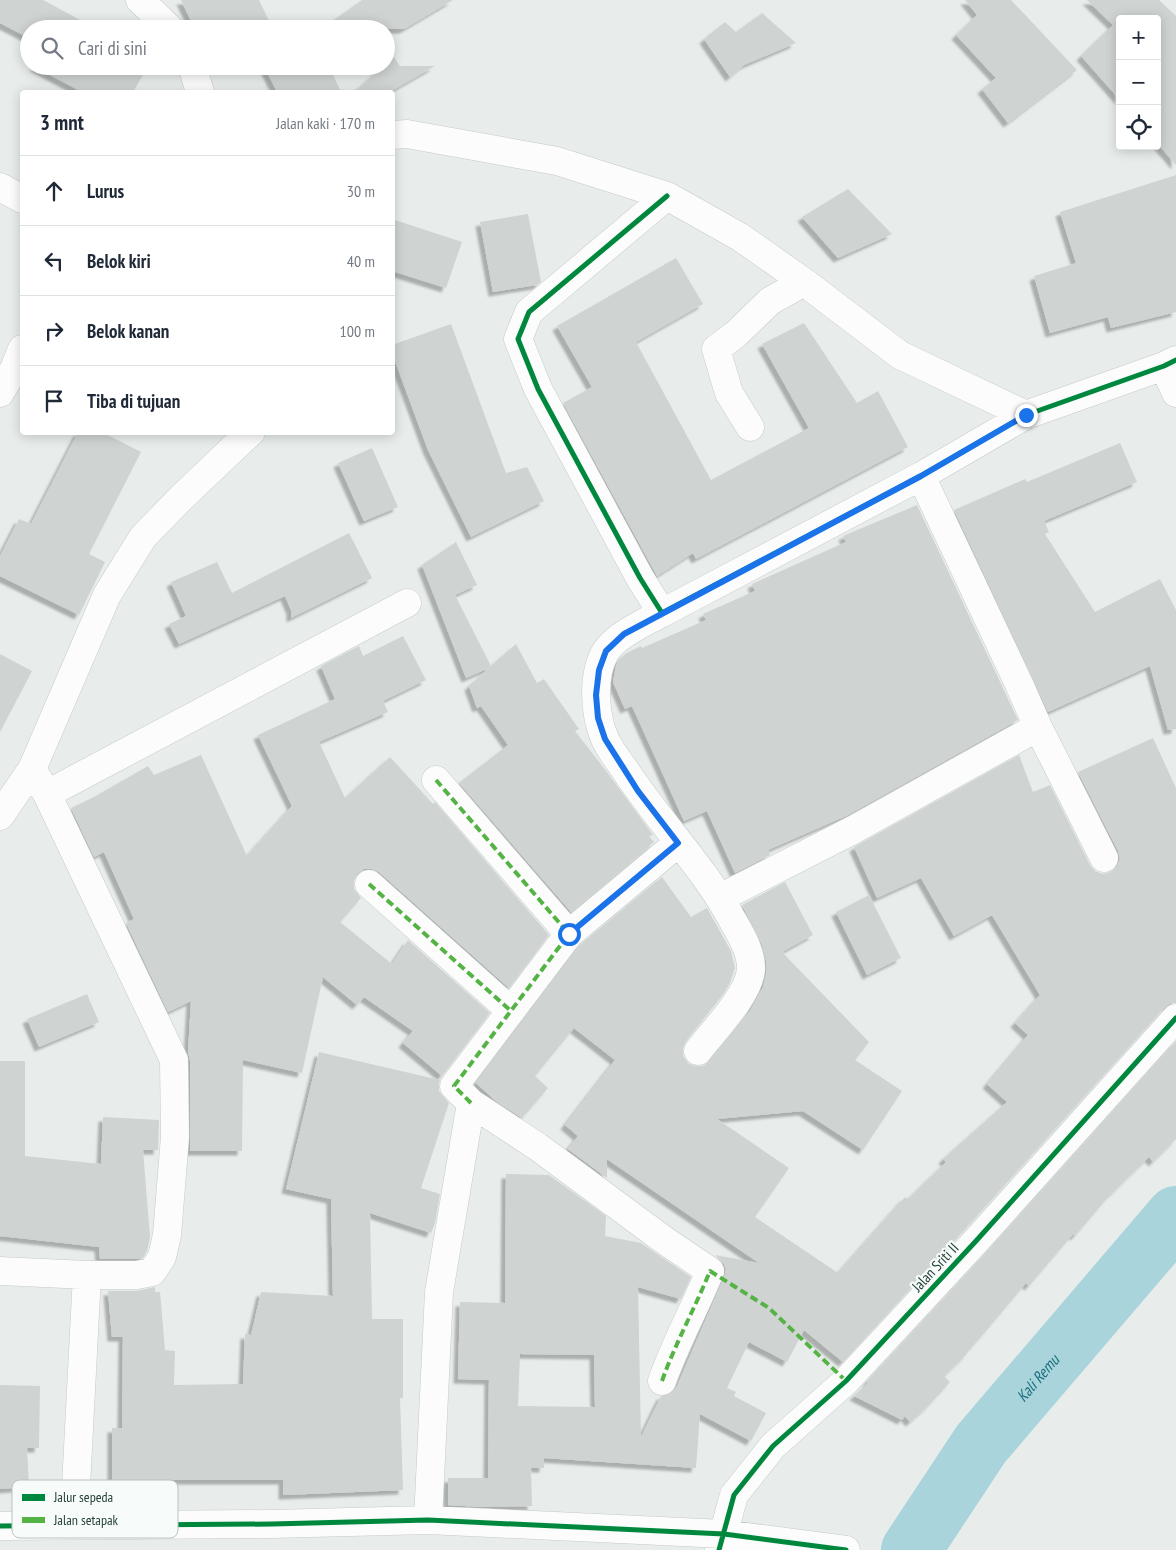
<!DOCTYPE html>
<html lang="id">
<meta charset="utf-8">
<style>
body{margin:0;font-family:"PT Sans Narrow",sans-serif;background:#f6f6f7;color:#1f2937}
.controls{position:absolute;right:15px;top:15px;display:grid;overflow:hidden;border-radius:5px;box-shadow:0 2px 12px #0003}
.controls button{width:45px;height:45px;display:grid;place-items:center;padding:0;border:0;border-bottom:1px solid #e0e1e3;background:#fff;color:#1f2937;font:25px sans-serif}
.stop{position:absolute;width:15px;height:15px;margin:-11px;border:4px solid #1a73e8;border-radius:50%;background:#fff}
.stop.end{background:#1a73e8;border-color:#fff;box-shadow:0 1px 5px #0008}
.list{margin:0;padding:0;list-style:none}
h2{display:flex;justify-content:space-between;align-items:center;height:65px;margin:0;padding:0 20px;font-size:21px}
h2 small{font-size:16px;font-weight:400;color:#747a83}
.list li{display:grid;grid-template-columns:32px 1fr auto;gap:15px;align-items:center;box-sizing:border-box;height:70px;padding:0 20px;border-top:1px solid #e0e1e3}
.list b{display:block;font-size:19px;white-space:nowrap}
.list em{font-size:16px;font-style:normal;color:#747a83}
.icon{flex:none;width:28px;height:28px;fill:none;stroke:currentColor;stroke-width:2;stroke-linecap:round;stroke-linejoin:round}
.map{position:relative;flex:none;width:1176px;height:1550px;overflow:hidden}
.search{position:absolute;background:#fff;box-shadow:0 2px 12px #0003;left:20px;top:20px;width:375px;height:55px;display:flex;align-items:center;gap:12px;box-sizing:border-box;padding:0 18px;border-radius:28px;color:#747a83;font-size:19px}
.panel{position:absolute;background:#fff;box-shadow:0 2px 12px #0003;left:20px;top:90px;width:375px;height:345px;border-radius:5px}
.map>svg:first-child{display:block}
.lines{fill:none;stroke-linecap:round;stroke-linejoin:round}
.river{stroke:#a9d4db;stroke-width:60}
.building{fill:#cfd4d2;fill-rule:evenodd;filter:url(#shadow)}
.street-casing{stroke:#c5cac8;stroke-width:29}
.street{stroke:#fcfcfc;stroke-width:28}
.quiet{stroke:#55b346;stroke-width:4;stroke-dasharray:8 4;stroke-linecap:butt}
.cycleway-casing{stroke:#f7fbf9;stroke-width:8}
.cycleway{stroke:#00873e;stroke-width:5}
.route{stroke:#1a73e8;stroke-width:6}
.labels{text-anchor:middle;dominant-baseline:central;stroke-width:4.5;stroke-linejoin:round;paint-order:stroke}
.street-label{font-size:15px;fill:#24423a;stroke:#f7fbf9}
.water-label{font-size:16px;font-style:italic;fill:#1c6f80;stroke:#f7fbf9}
.key{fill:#f7fbf9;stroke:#b8c4c0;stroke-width:1}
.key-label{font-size:14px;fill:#24423a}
</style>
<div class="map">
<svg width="1176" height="1550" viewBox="0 0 1176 1550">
<defs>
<filter id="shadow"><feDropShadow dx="-4.5" dy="4.5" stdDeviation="1" flood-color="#0004"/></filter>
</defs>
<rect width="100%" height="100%" fill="#e8edeb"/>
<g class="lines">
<path class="river" id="s1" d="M 911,1550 L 981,1444 L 1176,1216"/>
</g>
<path class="building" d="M 0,0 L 43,0 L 97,29 L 29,29 L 29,38 L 0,23 Z
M 181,0 L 259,0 L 273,29 L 185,29 L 193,25 Z
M 362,0 L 453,0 L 404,29 L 321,29 Z
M 965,0 L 1011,0 L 1077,70 L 1008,123 L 982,89 L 996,78 L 956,35 L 977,15 Z
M 1087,0 L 1159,0 L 1176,16 L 1176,165 L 1157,143 L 1157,19 L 1120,19 L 1120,100 L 1081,56 L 1113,25 Z
M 762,13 L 796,43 L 744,65 L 730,77 L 704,39 L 725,22 L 736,32 Z
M 394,57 L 400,66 L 435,66 L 390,92 L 354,92 L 383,66 L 386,66 L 386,64 Z
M 33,66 L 148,66 L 133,92 L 82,92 Z
M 264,66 L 329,66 L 341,92 L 277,92 Z
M 1176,175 L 1176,312 L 1111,328 L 1108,317 L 1050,333 L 1034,276 L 1076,263 L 1060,212 Z
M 848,189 L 892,234 L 838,258 L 802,217 Z
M 528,214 L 541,282 L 537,285 L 493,292 L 480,222 Z
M 392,219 L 462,242 L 446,288 L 392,271 Z
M 676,258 L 703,304 L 636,342 L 711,480 L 809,428 L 762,344 L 804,323 L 857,403 L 878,391 L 908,447 L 696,559 L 693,553 L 657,576 L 563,403 L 592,387 L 557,326 Z
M 451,324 L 506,473 L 527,467 L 544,501 L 471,537 L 428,450 L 392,353 L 392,345 Z
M 78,432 L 102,432 L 141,452 L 89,554 L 105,562 L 79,615 L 0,576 L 0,556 L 19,519 L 31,524 Z
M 1120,443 L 1137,482 L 1044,521 L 1049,532 L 1045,534 L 1095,612 L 1160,579 L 1176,610 L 1176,729 L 1168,730 L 1150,666 L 1048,712 L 954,510 L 1025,479 L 1027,482 Z
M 372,448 L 398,507 L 364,521 L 338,463 Z
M 917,505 L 1018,720 L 846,816 L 768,850 L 770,855 L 735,873 L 707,811 L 684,821 L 632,706 L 625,709 L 613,682 L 616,666 L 619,660 L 625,654 L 641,646 L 642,648 L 706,620 L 703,614 L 755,591 L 752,584 L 846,542 L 843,536 Z
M 349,533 L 372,578 L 291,618 L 291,610 L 285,596 L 179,644 L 169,624 L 186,616 L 171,582 L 217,562 L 232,593 Z
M 456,542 L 477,585 L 455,595 L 491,666 L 516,644 L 537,683 L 544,679 L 579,729 L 575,731 L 607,772 L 653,835 L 649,836 L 654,842 L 571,912 L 459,783 L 508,745 L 481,706 L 477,708 L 469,686 L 489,668 L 466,678 L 422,565 Z
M 403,636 L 426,680 L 383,701 L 388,712 L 319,742 L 345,798 L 390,757 L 433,804 L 435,802 L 549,935 L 509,988 L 379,872 L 372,869 L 364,869 L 357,874 L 354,881 L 354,889 L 361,898 L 340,922 L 392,964 L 408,940 L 490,1013 L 442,1076 L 403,1043 L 413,1031 L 364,997 L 357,1005 L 323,977 L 302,1073 L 243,1060 L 242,1151 L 190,1151 L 190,1060 L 188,1052 L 191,1001 L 168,1012 L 126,923 L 134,919 L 104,852 L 94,857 L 71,808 L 94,797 L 148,766 L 154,775 L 201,755 L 247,856 L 292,806 L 258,735 L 335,699 L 321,666 L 359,646 L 363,656 Z
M 0,654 L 32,671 L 0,732 Z
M 1153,738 L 1176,788 L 1176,1003 L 1171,1003 L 1164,1008 L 964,1230 L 843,1362 L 804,1330 L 787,1362 L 749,1342 L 727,1388 L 736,1392 L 734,1396 L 766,1413 L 751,1441 L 700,1414 L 696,1468 L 544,1458 L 544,1468 L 531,1468 L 532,1506 L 481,1507 L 448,1505 L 448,1478 L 488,1478 L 489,1380 L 458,1379 L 460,1302 L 505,1303 L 506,1174 L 549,1175 L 606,1216 L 605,1236 L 641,1243 L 691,1277 L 681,1299 L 638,1287 L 641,1437 L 661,1396 L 672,1393 L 677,1386 L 724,1277 L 726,1270 L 724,1264 L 715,1255 L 759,1263 L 607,1159 L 607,1178 L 568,1149 L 578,1136 L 565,1125 L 615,1060 L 574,1028 L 535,1076 L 548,1088 L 522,1118 L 497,1102 L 476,1083 L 580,945 L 662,877 L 691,917 L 707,908 L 731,951 L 735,968 L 730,983 L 724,993 L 686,1041 L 683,1048 L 683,1056 L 688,1063 L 695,1066 L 703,1066 L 710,1061 L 750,1011 L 763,987 L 766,974 L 766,961 L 762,945 L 742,905 L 785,882 L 813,935 L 782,952 L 869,1042 L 855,1060 L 902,1091 L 863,1150 L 803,1111 L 717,1119 L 789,1168 L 755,1217 L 838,1273 L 905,1197 L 908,1199 L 946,1162 L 943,1159 L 1007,1102 L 987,1084 L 1028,1035 L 1015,1023 L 1040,995 L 992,915 L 954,936 L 921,878 L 877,898 L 854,847 L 1019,755 L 1033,792 L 1050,785 L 1090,865 L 1095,871 L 1103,874 L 1111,872 L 1117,866 L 1120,859 L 1118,851 L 1078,772 ZM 520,1354 L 594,1355 L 595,1407 L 518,1406 Z
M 869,895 L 901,958 L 867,975 L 836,912 Z
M 87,994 L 99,1022 L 39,1047 L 27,1019 Z
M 1176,1041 L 1176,1139 L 1153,1162 L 1149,1157 L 1108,1197 L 1075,1236 L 1073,1234 L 1029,1286 L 1026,1283 L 980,1338 L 966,1353 L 967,1354 L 944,1376 L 950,1382 L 928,1406 L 910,1422 L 905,1416 L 902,1420 L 854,1396 L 868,1383 L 867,1382 L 988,1251 Z
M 319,1052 L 440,1080 L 439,1084 L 439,1091 L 449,1103 L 421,1188 L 440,1194 L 435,1223 L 431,1233 L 370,1213 L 372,1319 L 403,1319 L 403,1398 L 400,1398 L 403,1490 L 283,1495 L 283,1480 L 163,1480 L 163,1494 L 112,1493 L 112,1428 L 122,1428 L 123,1337 L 112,1337 L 108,1291 L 137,1291 L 155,1287 L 155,1292 L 160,1292 L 165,1350 L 175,1351 L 174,1385 L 243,1384 L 245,1334 L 251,1335 L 261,1292 L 333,1296 L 331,1199 L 286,1189 Z
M 0,1061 L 25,1061 L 25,1156 L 101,1164 L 103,1117 L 159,1120 L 158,1150 L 143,1150 L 150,1237 L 147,1251 L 143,1258 L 135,1259 L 100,1259 L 99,1247 L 0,1236 Z
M 0,1385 L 40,1386 L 39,1448 L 27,1448 L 29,1487 L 0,1489 Z"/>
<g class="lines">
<g class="street-casing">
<path id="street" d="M 140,0 L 170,29
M 192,66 L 200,92
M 392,135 L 407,134 L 557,161 L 667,196 L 740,237 L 804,282 L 900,355 L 1026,415
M 0,187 L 22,199
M 667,196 L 529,312 L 518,339 L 538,389 L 640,578 L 662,613 L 921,476 L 1026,415 L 1164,366 L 1176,360
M 1164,366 L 1176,393
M 0,393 L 14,369 L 22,349
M 750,427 L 729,393 L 716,349 L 736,334 L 770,301 L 804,282
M 921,476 L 1019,684 L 1038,727 L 1104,858
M 662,613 C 645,622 617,635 606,651 C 592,673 594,715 605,739 C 610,750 618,760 625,770 C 659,822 704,867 733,921 C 741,935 752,953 751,970 C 748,996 714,1030 698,1051
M 436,780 L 569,934 L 678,843
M 47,794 L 407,603
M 0,816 L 32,769 L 107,595 L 143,537 L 181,498 L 242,440 L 251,432
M 369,884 L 511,1011
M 720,898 L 853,830 L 1038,727
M 569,934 L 454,1086 L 471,1103 L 538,1147 L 664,1240 L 710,1271 C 695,1308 675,1344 662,1381
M 0,1271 L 87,1275 L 137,1275 L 152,1272 L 162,1257 L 167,1235 L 175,1137 L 174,1060 L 47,794 L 32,769
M 428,1520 L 439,1292 L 471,1103
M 74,1525 L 87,1275
M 0,1526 L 272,1524 L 428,1520 L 724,1534 L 846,1550
M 719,1550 L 734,1495 L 773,1446 L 846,1381 L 976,1241 L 1176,1018"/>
</g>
<use href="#street" class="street"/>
<path class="quiet" d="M 436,780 L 569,934 L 678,843
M 369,884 L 511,1011
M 471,1103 L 454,1086 L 569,934
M 662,1381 C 675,1344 695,1308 710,1271 L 769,1308 L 846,1381"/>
<g class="cycleway-casing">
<path id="cycleway" d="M 667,196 L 529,312 L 518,339 L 538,389 L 640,578 L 662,613 L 921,476 L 1026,415 L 1164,366 L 1176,360
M 0,1526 L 272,1524 L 428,1520 L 724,1534 L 846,1550
M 719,1550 L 734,1495 L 773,1446 L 846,1381 L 976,1241 L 1176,1018"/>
</g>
<use href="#cycleway" class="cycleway"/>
</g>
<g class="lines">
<path class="route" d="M 569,934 L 678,843 L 638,791 L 605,739 L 598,718 L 596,695 L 599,670 L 606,651 L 624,634 L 921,476 L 1026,415"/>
</g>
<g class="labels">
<g class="street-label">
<text transform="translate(935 1267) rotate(-47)">Jalan Sriti II</text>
</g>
<g class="water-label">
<text stroke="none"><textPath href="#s1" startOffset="214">Kali Remu</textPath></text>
</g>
</g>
<rect x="12" y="1480" width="166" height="58" rx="8" class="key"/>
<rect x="22" y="1494" width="23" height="7" fill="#00873e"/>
<rect x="22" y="1517" width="23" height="6" fill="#55b346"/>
<g class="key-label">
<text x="54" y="1502">Jalur sepeda</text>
<text x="54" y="1525">Jalan setapak</text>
</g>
</svg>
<div class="controls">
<button>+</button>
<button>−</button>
<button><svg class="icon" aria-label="locate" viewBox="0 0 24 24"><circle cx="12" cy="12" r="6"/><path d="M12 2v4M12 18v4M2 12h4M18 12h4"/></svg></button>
</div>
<div class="stop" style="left:569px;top:934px"></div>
<div class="stop end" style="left:1026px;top:415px"></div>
<div class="search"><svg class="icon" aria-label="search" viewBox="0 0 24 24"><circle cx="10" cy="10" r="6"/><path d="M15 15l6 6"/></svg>Cari di sini</div>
<section class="panel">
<h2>3 mnt<small>Jalan kaki · 170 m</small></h2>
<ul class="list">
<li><svg class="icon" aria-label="ahead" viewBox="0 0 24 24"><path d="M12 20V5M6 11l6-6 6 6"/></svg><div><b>Lurus</b></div><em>30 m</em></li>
<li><svg class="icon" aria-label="left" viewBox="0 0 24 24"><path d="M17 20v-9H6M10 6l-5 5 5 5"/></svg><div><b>Belok kiri</b></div><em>40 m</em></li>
<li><svg class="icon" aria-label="right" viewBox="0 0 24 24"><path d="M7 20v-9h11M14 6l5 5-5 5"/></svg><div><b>Belok kanan</b></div><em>100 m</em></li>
<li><svg class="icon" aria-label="arrive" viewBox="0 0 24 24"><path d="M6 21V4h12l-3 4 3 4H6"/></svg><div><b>Tiba di tujuan</b></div></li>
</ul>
</section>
</div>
